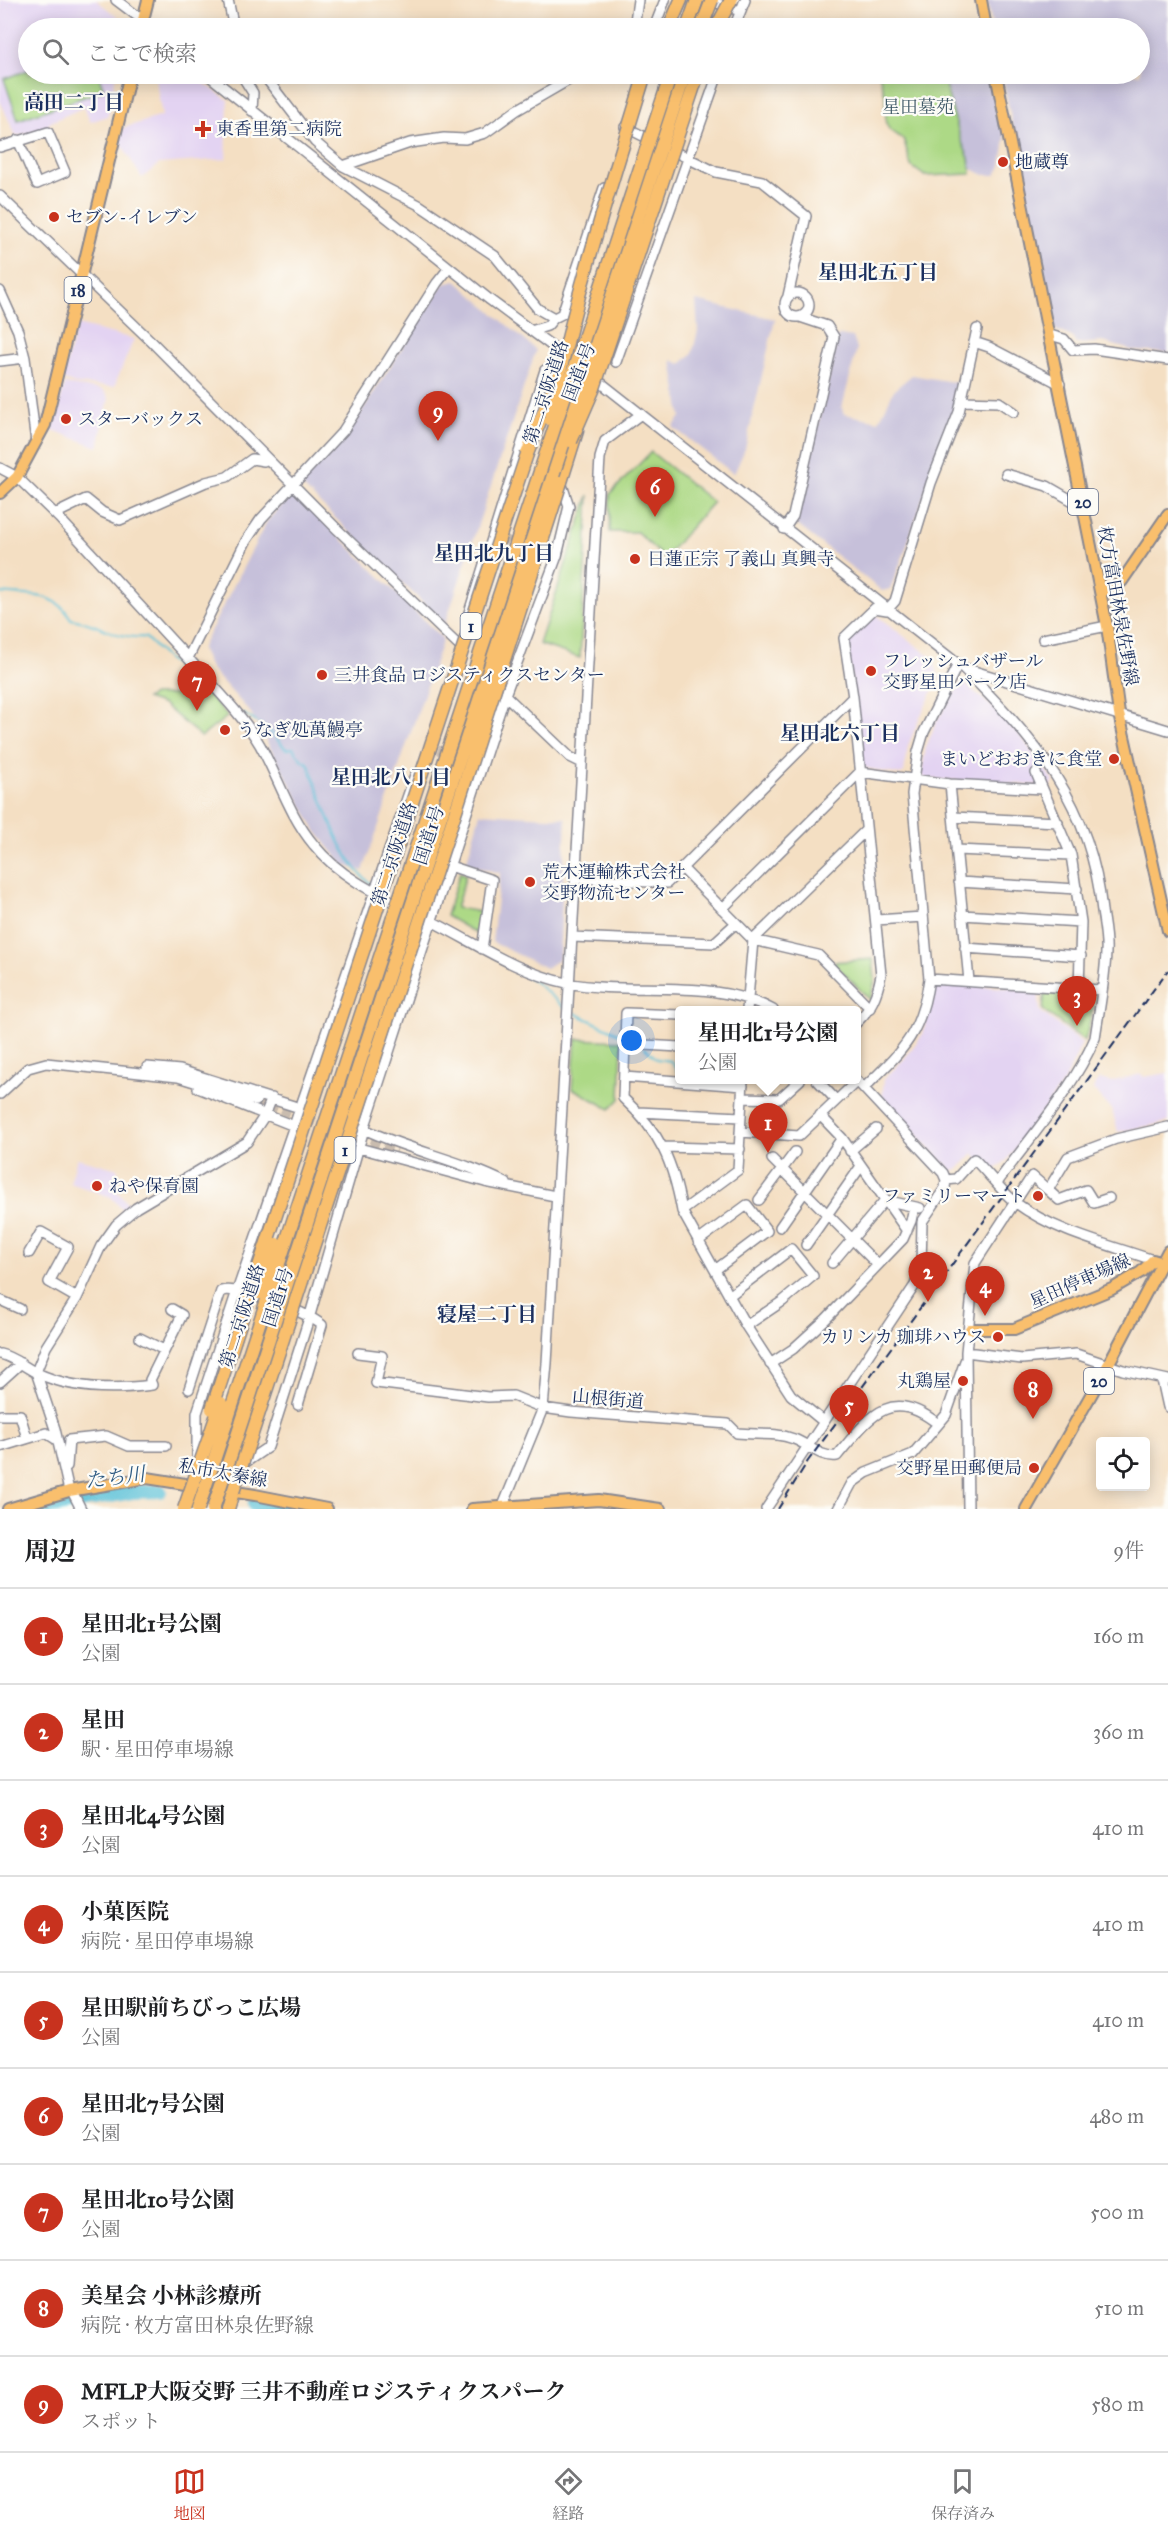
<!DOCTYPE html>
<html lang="ja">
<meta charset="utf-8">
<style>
body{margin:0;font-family:"IM FELL Great Primer","Noto Serif JP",serif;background:#f2f2f2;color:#202124}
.controls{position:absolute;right:18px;bottom:18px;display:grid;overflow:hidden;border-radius:6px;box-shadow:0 3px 15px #0003}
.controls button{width:54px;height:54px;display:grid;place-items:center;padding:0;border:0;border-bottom:2px solid #e0e0e0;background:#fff;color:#202124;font:30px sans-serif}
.you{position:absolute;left:632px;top:1041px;width:21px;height:21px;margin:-15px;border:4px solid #fff;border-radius:50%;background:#1a73e8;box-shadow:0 0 0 9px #1a73e833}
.badge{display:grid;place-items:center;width:39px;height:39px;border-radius:50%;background:#c8321e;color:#fff;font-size:20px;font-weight:700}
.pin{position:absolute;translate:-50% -50px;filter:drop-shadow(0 2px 3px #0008)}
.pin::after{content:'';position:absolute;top:32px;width:21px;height:18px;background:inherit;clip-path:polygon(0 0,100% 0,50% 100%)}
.popup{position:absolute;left:675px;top:1006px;width:186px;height:78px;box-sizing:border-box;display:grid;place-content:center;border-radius:6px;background:#fff;filter:drop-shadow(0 2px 4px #0005);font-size:20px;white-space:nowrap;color:#757577}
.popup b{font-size:22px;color:#202124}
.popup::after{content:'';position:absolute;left:50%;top:100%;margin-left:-12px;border:12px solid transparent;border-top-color:#fff}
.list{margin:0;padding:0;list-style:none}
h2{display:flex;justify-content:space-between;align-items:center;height:78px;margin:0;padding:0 24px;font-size:26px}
h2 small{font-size:20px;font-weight:400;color:#757577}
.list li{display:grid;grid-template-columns:39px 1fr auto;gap:18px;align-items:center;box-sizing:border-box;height:96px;padding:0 24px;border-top:2px solid #e0e0e0}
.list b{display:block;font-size:22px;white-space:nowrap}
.list p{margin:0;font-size:20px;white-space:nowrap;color:#757577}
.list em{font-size:20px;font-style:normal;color:#757577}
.icon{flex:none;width:33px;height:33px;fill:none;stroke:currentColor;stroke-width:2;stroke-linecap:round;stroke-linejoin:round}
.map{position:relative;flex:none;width:1168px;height:1509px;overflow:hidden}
.search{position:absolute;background:#fff;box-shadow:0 3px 15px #0003;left:18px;right:18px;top:18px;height:66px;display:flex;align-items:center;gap:15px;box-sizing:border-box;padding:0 21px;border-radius:33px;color:#757577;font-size:22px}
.sheet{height:942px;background:#fff}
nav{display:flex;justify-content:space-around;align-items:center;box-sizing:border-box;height:84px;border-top:2px solid #e0e0e0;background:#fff;font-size:16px;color:#757577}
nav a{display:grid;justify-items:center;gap:3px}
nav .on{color:#c8321e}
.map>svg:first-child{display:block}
.built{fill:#e3d3f2}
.industrial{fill:#c6c0da}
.green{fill:#add986;stroke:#648472;stroke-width:1.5}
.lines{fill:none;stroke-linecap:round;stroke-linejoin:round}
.stream{stroke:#5bc1d8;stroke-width:2}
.river{stroke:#5bc1d8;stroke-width:14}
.minor-tunnel{stroke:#c9bcaf;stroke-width:9;stroke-dasharray:9 4.5;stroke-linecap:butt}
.minor-casing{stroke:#888790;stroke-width:12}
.major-casing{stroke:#888790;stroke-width:14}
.highway-casing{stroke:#888790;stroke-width:15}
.minor{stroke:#fff;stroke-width:9}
.major{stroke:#f9bf6d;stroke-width:10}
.highway{stroke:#f9bf6d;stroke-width:12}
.rail{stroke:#1b2f5e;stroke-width:2;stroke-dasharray:9 4.5;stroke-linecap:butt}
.highway-bridge-casing{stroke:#888790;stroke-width:15;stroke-linecap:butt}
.highway-bridge{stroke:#f9bf6d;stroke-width:12}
.poi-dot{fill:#c8321e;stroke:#fdfcf7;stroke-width:2}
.labels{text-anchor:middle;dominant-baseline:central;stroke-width:4.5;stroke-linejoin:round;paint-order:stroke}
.shield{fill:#fdfcf7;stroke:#5f6c8c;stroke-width:1.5}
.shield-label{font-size:16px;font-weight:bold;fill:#1b2f5e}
.park-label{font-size:18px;fill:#405a68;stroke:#fdfcf7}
.poi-label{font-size:18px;fill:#1b2f5e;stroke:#fdfcf7;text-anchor:start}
.street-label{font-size:18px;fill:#1b2f5e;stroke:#fdfcf7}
.neighbourhood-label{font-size:20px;font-weight:bold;fill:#1b2f5e;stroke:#fdfcf7}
.water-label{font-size:20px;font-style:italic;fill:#2e5b83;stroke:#fdfcf7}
</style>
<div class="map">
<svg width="1168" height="1509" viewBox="0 0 1168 1509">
<rect width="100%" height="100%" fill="#fdfcf7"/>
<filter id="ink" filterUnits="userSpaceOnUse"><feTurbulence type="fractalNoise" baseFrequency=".0167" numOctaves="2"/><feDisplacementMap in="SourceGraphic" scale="12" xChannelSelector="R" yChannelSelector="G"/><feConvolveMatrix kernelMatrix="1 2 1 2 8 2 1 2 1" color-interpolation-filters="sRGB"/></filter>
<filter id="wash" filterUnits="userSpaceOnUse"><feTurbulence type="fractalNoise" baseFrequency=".008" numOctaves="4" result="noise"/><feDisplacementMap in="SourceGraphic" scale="24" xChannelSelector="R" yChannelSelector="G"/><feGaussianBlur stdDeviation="1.35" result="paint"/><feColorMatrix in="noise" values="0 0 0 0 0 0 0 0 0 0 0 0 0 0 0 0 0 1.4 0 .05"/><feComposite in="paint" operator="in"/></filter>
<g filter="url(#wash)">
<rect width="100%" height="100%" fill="#f4dfc3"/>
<path class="built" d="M 0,0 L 96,0 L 125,23 L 124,28 L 28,28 L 28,74 L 116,74 L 108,116 L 90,122 L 84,107 L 51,122 L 43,130 L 16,136 L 0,101 Z
M 155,75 L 196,78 L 228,100 L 226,159 L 159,164 L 142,178 L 119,141 L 123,128 L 162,116 Z
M 77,325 L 134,339 L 114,387 L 75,384 L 62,379 Z
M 65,384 L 103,390 L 109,398 L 98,447 L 52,430 Z
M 873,613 L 933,658 L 939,678 L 919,719 L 908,746 L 904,772 L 900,775 L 861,767 L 846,638 Z
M 962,681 L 1010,722 L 1054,781 L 1051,786 L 926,779 L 921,775 L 926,747 L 937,720 Z
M 939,983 L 1038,990 L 1040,1011 L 1082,1043 L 1064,1082 L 1007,1160 L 992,1172 L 973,1153 L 958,1170 L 952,1171 L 882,1099 L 884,1079 L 904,1059 L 923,1034 L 934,987 Z
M 1168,1073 L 1168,1122 L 1118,1132 L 1112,1110 L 1093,1089 L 1099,1079 L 1111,1082 L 1141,1074 L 1144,1077 Z
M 77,1158 L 118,1169 L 115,1189 L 132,1208 L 126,1213 L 111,1197 L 70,1183 Z"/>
<path class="industrial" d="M 987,0 L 1168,0 L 1168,353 L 1135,351 L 1103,342 L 1076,344 L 1072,337 L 1054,329 L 1002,74 L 1140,74 L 1140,28 L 993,28 Z
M 973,74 L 991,74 L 1005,138 L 1001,166 L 996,175 L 984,175 L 970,168 L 946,85 Z
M 456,281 L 536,350 L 445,624 L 300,484 L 346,436 L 443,284 Z
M 696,301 L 775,319 L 745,449 L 734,474 L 673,427 L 681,417 L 672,360 L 681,364 L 692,354 L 698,331 Z
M 838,335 L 853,337 L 857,348 L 842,408 L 844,414 L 879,421 L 894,390 L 912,375 L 959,383 L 950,428 L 944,436 L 904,554 L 890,589 L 882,591 L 796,524 Z
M 294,492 L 443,639 L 363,871 L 343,865 L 316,831 L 251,713 L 210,668 L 201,649 L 267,521 Z
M 480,813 L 566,818 L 559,959 L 546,968 L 492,942 L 500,873 L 466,864 Z"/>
<path class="green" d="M 28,70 L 28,74 L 98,74 L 104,90 L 18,120 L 4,79 Z
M 879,74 L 942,74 L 961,140 L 969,158 L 971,174 L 925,176 L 911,166 L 904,140 L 889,129 L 886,123 L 885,95 Z
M 651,452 L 713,502 L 664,558 L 637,532 L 610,532 L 610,494 Z
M 589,495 L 580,658 L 539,644 Z
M 196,682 L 228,716 L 201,737 L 164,705 L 146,699 L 153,695 L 176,695 Z
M 460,872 L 466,875 L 456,908 L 482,912 L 477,934 L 446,916 Z
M 873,959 L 875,980 L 870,1000 L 833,962 Z
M 1045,991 L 1096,996 L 1085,1041 L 1043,1010 Z
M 576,1039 L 622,1041 L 620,1099 L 610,1109 L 572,1088 Z"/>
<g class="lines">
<path class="stream" d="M 0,593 C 30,597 55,590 71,619 C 100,623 112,639 145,637 L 167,659 L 208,686
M 244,714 L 270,731 L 286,749 L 293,748 L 302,760 L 308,763 C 323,800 340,864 374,886
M 515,970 L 532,979 L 565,1008
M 570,1011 L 622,1035
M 645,1048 L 657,1059 L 671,1061 L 680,1076"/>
<path class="river" d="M 254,1505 L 283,1509
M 40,1509 L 132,1492 L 160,1491"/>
</g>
</g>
<g filter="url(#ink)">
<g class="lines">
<path class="minor-tunnel" d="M 493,536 L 557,556
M 425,746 L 466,759
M 256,1101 L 397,1151"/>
<g class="minor-casing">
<path id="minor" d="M 116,0 L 153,28
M 228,0 L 234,28
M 708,0 L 740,11
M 634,28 L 638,0
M 654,28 L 665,0
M 734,28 L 745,0
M 207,74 L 490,300 L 595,378 L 963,668 C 1037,742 1091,803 1102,911 C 1104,925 1107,939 1106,952 C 1105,981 1099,1010 1095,1038 C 1074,1088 1029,1139 997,1183
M 241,74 L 253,93 L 252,111
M 263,74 L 315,142 L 343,166 L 419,205 L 495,256 L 538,309 L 554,318 L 562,314 L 604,188
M 625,127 L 655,142
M 0,147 L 48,132 L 65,172 L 37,184 L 18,140
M 667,148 L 716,172 L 762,181 L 806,216 L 788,296
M 343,166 L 410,143 L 444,138 L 465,139 L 485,133 L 517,110 L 579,74
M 0,196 L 152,342 L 338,530 L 459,646
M 449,268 L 437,283 L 343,431 L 261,519 L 246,541 L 188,658 C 212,685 242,714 260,745 C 279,779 289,815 314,845 C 345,884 396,902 439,925 C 481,947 520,973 567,983 C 634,996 711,976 773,1010
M 0,291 L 18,331 L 25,358 L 36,442
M785 305a12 12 0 1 1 24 0a12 12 0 1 1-24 0Z
M 531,331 L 547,326 L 554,318
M 1050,335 L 1064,339 L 1073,350 L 1094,349 L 1168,360
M 974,342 L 989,347 L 1060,384
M 0,361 L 25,358
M 616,362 L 718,74
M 961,401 L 999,402 L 1014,412
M 515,465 L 545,370
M 0,468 L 17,477 L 59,518 L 188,658
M 1006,474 L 1047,486 L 1073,501 L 1083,503
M 55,514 L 86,499 L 102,512 L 120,520 L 206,482 L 227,477 L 252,459 L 264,461 L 266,458
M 784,529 L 793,516 L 834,337 L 827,326 L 800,317
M 467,619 L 513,471 L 524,458
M 1043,639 L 1107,626
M 964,668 L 1168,730
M 505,695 L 570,757 L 582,763
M 1036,773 L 1071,855 L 1081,922 L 1079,989
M 950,784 L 969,981
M 953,817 L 1058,822
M 956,850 L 1071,855
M 450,866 L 492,880 L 482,949
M 682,868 L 753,940 L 818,955 L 870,1008
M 575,878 L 667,883 L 853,697
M 959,882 L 1077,889
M 722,909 L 860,772 L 950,784 L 1042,789
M 962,915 L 1081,922
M 876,920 L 923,917
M 572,937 L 714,943 L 736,923
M 965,948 L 1081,956
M 929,979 L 1101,990
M 747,1010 L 753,940 L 866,830
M 680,1015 L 626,1013 L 623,1098 C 661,1133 673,1162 682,1211
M 856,1023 C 871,1009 877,996 881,975 L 853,697 L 844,638 L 875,608 L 887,610 L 895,601 L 931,483 L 959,412 L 977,329
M 626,1044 L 680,1047
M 147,1067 L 180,1070 L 300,1108
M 624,1077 L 743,1086
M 743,1080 L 738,1170 L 682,1211 L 746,1326 L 791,1395 L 824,1422
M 817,1080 L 836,1100
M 198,1088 L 294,1126
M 864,1088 C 903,1050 921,1035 929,979 L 912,794 L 918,752 L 924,732 L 958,664
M 0,1094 L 28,1068 L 46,1063 L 178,1077 L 256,1101
M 742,1098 L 779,1099 L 800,1080
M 638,1112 L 741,1117
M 820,1115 L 842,1138 L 907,1231
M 364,1129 C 410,1151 461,1160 506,1183
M 740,1132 L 799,1136 L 857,1081
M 664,1147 L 740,1149
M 359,1148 L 485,1182 L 555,1196
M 850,1151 L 876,1129
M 772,1159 L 878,1265
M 946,1180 L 956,1179 L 974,1159 C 988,1173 1001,1191 1016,1203 C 1055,1232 1107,1244 1153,1260
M 1048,1190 L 1059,1200 L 1086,1190 L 1094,1203 L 1109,1198
M 759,1200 L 795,1152
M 780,1227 L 842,1138
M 698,1241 L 747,1205 L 767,1231 L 715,1270
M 806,1245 L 861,1166
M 29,1253 L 41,1232 L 68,1247 L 49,1282 L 77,1298
M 832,1263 L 885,1200 L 920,1208
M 729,1296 L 791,1249 L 813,1276 L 783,1301 L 746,1326
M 0,1300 L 20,1309
M 140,1338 L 164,1350
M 966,1352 L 1022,1359 L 1076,1354 L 1123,1370 L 1168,1380
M 358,1353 L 382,1356 L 376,1383 L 488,1397 L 513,1396 L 543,1408 L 571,1412 L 728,1424 L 737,1433 C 756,1435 776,1432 794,1439 C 808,1444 820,1458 837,1456 C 869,1418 890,1385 938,1424
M 0,1354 C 14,1357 24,1367 37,1373 C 73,1390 114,1390 152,1385 L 150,1380 L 182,1315 L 172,1309
M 770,1364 L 793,1349 L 826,1319 L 903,1239 L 911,1221 L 914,1207
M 1162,1380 L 1168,1407
M 0,1382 L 21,1363
M 189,1389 L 221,1291 C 240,1286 306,1312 322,1325 L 298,1405
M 1,1415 L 20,1415 L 27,1438
M 0,1447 L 46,1433 L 57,1440
M 197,1456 L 197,1413 L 237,1291 L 415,775
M 243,1464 L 268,1447 L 310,1315 L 364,1129 L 505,695 L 557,556 L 569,506 L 561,482
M 67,1466 L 69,1440 L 106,1436 L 129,1446 L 166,1446
M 69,1491 L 55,1429 L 36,1372 L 46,1347 L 77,1298 L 101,1246 L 116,1225 L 136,1208 L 247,1142 L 265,1115 L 272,1098
M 72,1491 L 81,1509
M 503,1506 L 543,1408 L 547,1363 L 600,458 L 605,441 L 641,414
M 766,1509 L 915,1285 L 921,1268 L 922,1222 L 945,1188 L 946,1180 L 943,1173 L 856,1080
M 838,1509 L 852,1483 L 866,1473 L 913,1454 L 946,1415 L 965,1361
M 968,1509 L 966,1352 L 975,1263 L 1032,1176 L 1048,1190 L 1068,1157 L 1116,1139 L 1168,1127"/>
</g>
<g class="major-casing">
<path id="major" d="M 981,0 L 986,28
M 141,28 L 148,0
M 996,74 L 1107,626 L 1119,714 L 1168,931
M 0,493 L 17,477 L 45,425 L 130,74
M 1100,591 L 1113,589 L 1122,581 L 1168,514
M 970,1329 L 1014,1329 L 1112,1289 L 1141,1272 L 1153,1260 L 1163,1263
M 8,1509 L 69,1491 L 147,1478 L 255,1495 L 327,1509
M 472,1509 L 599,1500 L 660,1509
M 1026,1509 L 1108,1365 L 1168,1251"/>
</g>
<g class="highway-casing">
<path id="highway" d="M 669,28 L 681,0
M 687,28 L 697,0
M 527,454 L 552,391
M 561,482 L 577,431
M 228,1509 L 233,1492"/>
</g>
<use href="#minor" class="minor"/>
<use href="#major" class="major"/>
<use href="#highway" class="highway"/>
<path class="rail" d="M 778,1509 L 808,1461 L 1168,970"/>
<g class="highway-bridge-casing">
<path id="highway-bridge" d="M 701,28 L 712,0
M 716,28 L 731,0
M 550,419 C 573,302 610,188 645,74
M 571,441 L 594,388 L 698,74
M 259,1293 L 276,1244
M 212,1409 L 527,454
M 233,1492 L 457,807 L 561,482
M 184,1509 L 221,1403
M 198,1509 L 671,74
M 213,1509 L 685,74"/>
</g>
<use href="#highway-bridge" class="highway-bridge"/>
</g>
</g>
<g class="poi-dot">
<path d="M200 120h6v6h6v6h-6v6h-6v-6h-6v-6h6z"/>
<circle cx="1003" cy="162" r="6"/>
<circle cx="54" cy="217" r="6"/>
<circle cx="66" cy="419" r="6"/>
<circle cx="635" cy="559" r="6"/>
<circle cx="871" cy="671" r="6"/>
<circle cx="322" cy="675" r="6"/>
<circle cx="225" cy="730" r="6"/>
<circle cx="1114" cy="759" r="6"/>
<circle cx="530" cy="882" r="6"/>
<circle cx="97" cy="1186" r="6"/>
<circle cx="1038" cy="1196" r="6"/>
<circle cx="998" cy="1337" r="6"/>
<circle cx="963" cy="1381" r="6"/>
<circle cx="1034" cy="1468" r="6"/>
</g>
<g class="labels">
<g class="shield">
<rect x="64.5" y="277" width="27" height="26" rx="4.5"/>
<rect x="1068" y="489" width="30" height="26" rx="4.5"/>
<rect x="460.5" y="613" width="21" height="26" rx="4.5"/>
<rect x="334.5" y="1137" width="21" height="26" rx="4.5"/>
<rect x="1084" y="1368" width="30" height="26" rx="4.5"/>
</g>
<g class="shield-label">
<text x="78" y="290">18</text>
<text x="1083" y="502">20</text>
<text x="471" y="626">1</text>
<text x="345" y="1150">1</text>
<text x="1099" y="1381">20</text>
</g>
<g class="park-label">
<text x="918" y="107">星田墓苑</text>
</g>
<g class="poi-label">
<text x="216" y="129">東香里第二病院</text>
<text x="1015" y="162">地蔵尊</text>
<text x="66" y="217">セブン-イレブン</text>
<text x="78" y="419">スターバックス</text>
<text x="647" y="559">日蓮正宗 了義山 真興寺</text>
<text x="883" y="661">フレッシュバザール<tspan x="883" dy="21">交野星田パーク店</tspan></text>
<text x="334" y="675">三井食品 ロジスティクスセンター</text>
<text x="237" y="730">うなぎ処萬鰻亭</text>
<text x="1102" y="759" text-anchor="end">まいどおおきに食堂</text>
<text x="542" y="872">荒木運輸株式会社<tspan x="542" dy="21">交野物流センター</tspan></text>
<text x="109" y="1186">ねや保育園</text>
<text x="1026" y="1196" text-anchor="end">ファミリーマート</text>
<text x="986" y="1337" text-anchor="end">カリンカ 珈琲ハウス</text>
<text x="951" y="1381" text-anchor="end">丸鶏屋</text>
<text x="1022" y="1468" text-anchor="end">交野星田郵便局</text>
</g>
<g class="street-label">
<text transform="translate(579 372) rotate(-69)">国道1号</text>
<text transform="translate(546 392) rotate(-72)">第二京阪道路</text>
<text transform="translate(1118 606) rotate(80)">枚方富田林泉佐野線</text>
<text transform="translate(429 835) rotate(-72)">国道1号</text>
<text transform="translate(394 854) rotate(-72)">第二京阪道路</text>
<text transform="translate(1080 1281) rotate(-24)">星田停車場線</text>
<text transform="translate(278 1297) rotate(-72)">国道1号</text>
<text transform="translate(242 1316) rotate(-72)">第二京阪道路</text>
<text transform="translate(608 1399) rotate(5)">山根街道</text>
<text transform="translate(223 1473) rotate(10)">私市太秦線</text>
</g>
<g class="neighbourhood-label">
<text x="74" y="102">高田二丁目</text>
<text x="878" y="272">星田北五丁目</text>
<text x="494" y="553">星田北九丁目</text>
<text x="840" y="733">星田北六丁目</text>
<text x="391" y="777">星田北八丁目</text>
<text x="487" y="1314">寝屋二丁目</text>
</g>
<g class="water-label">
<text transform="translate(115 1477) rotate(-7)">たち川</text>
</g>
</g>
</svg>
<div class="controls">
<button><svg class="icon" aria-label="locate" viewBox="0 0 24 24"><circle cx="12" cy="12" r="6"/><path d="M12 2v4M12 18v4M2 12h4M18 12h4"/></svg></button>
</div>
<div class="you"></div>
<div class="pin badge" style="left:768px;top:1153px">1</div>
<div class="popup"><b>星田北1号公園</b>公園</div>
<div class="pin badge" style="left:928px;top:1302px">2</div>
<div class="pin badge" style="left:1077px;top:1026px">3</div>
<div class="pin badge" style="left:985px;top:1316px">4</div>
<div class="pin badge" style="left:849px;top:1435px">5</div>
<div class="pin badge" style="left:655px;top:517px">6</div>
<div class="pin badge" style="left:197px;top:711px">7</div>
<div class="pin badge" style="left:1033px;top:1419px">8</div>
<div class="pin badge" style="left:438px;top:441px">9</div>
<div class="search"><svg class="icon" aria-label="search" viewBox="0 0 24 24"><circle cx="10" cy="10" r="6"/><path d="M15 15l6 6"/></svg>ここで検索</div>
</div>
<section class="sheet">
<h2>周辺<small>9件</small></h2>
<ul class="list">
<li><span class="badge">1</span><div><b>星田北1号公園</b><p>公園</p></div><em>160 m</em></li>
<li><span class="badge">2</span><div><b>星田</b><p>駅 · 星田停車場線</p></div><em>360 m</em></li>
<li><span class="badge">3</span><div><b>星田北4号公園</b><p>公園</p></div><em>410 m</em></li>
<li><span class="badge">4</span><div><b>小菓医院</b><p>病院 · 星田停車場線</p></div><em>410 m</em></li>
<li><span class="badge">5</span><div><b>星田駅前ちびっこ広場</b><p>公園</p></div><em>410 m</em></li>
<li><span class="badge">6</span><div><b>星田北7号公園</b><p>公園</p></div><em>480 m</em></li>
<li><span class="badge">7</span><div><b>星田北10号公園</b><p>公園</p></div><em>500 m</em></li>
<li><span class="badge">8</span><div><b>美星会 小林診療所</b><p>病院 · 枚方富田林泉佐野線</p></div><em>510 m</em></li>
<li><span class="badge">9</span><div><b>MFLP大阪交野 三井不動産ロジスティクスパーク</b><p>スポット</p></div><em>580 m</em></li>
</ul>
</section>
<nav>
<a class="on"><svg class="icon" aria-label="map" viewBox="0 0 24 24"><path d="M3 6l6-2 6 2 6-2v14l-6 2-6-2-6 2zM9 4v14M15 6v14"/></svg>地図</a>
<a><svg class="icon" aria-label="directions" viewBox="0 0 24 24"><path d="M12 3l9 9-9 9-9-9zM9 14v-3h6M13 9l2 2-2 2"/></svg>経路</a>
<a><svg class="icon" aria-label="saved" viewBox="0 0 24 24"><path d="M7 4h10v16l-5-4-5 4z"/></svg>保存済み</a>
</nav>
